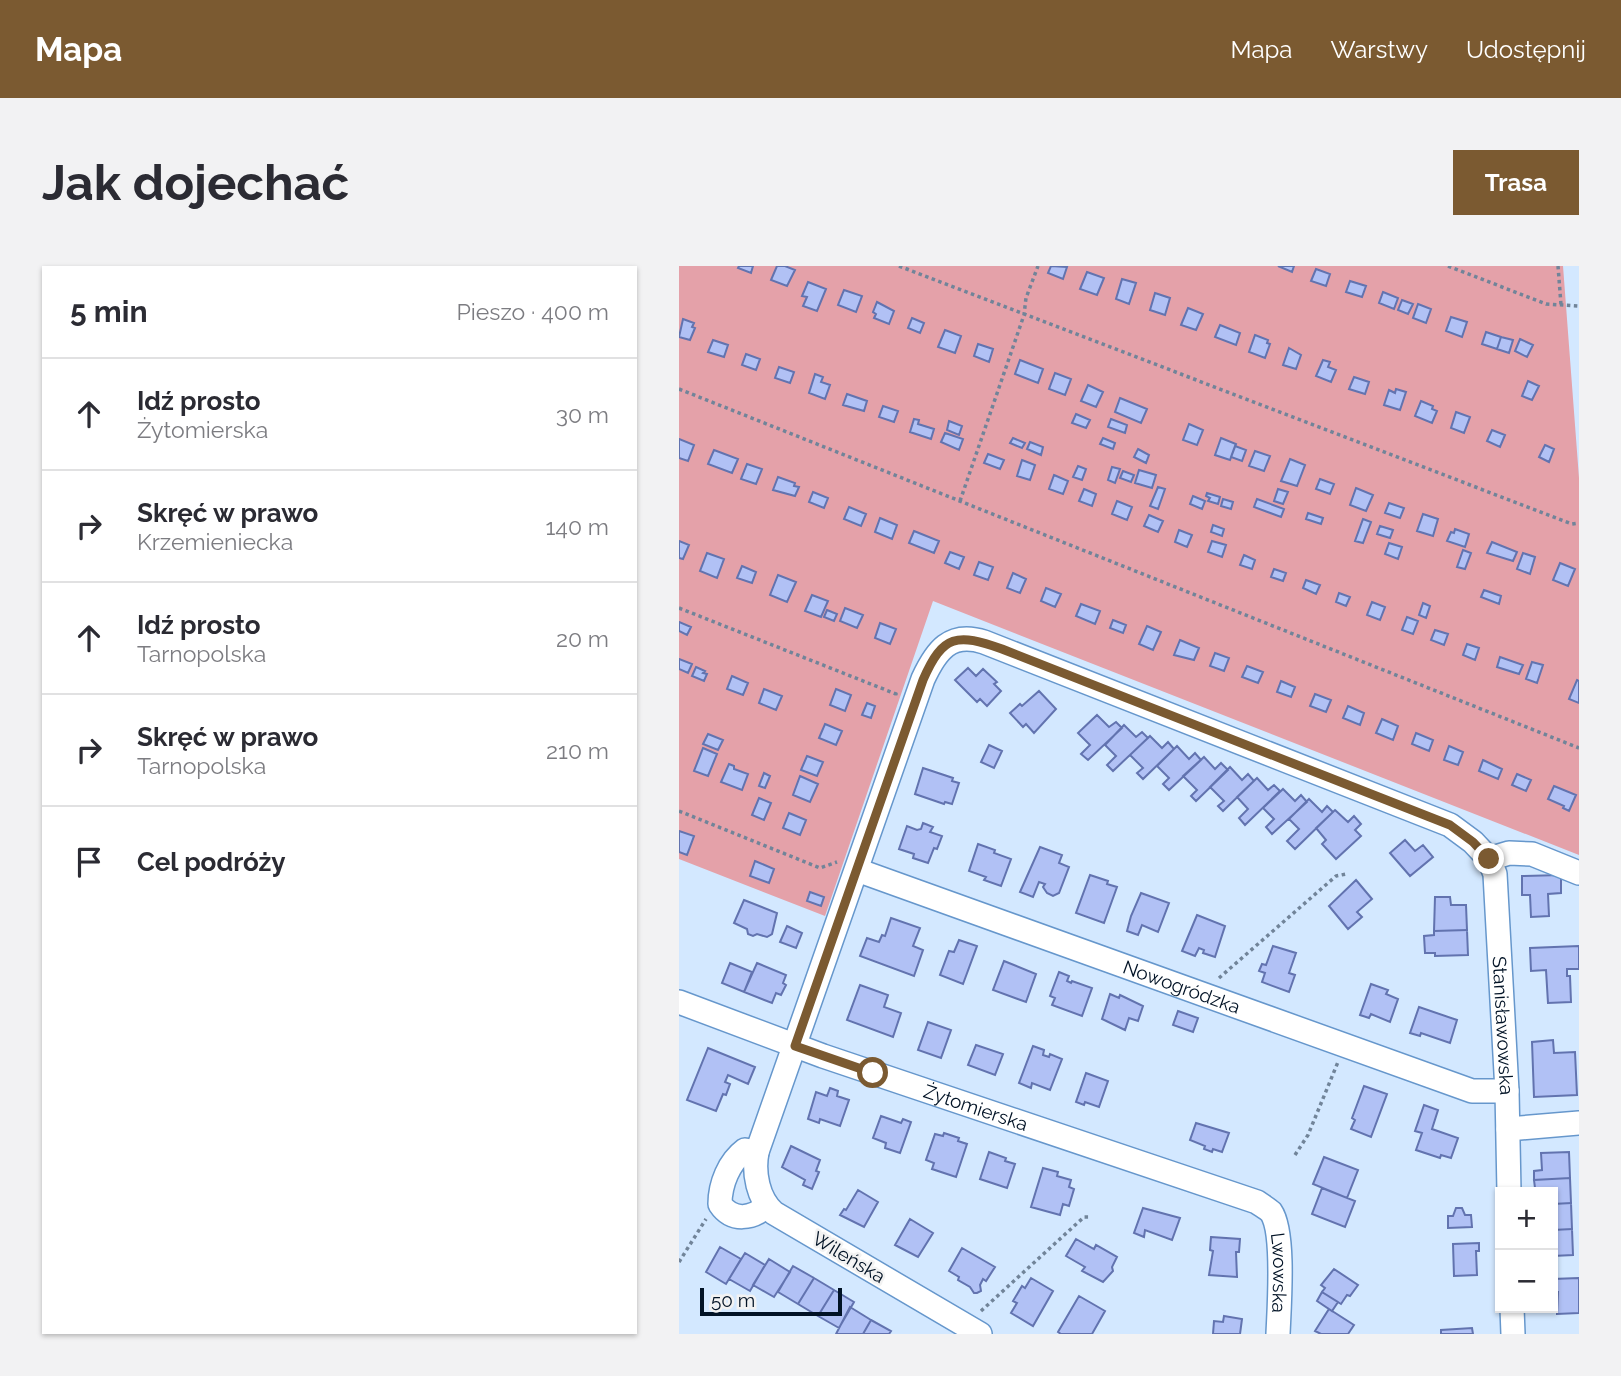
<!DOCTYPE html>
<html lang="pl">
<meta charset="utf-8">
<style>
body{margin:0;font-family:Raleway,sans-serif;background:#f2f2f3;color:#2b2b33}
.controls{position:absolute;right:21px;bottom:21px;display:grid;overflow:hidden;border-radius:0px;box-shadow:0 2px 5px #0004}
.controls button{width:63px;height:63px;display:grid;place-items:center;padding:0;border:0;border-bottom:2px solid #e1e1e2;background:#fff;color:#2b2b33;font:35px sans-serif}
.scale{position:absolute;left:21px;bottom:18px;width:142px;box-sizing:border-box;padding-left:7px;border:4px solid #011225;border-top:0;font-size:19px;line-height:24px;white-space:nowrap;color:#011225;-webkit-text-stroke:5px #f2f2f2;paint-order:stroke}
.stop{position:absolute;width:21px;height:21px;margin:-16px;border:5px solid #7b5a31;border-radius:50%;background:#fff}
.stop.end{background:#7b5a31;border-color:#fff;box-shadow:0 2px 7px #0008}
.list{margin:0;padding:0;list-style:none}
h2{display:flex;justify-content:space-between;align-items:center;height:91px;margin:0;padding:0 28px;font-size:30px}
h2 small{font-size:23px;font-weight:400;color:#7c7c81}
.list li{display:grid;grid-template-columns:46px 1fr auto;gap:21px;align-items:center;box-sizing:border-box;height:112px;padding:0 28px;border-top:2px solid #e1e1e2}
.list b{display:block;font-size:26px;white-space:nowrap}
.list p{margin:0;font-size:23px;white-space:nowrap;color:#7c7c81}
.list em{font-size:23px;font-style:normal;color:#7c7c81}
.icon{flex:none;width:38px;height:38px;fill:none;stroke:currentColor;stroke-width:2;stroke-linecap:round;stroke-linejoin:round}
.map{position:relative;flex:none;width:900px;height:1068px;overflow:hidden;border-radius:0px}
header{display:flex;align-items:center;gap:42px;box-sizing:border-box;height:98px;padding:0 35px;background:#7b5a31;color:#fff}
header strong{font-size:33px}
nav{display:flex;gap:38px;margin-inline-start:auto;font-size:24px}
.intro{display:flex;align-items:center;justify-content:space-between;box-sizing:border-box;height:168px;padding:0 42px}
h1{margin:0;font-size:49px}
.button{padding:18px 32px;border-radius:0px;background:#7b5a31;color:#fff;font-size:24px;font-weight:700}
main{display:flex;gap:42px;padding:0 42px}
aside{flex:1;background:#fff;border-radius:0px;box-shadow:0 2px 5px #0004}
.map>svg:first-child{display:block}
.green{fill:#e4a1a9}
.building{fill:#b1c1f5;stroke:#6273af;stroke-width:2}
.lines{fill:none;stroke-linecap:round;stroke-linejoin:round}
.minor-casing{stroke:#6697cc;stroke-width:26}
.path{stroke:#718499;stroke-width:3.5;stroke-dasharray:3.5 3.5;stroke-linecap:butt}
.minor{stroke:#fff;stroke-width:23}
.route{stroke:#7b5a31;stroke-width:9}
.labels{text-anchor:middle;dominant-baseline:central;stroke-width:5;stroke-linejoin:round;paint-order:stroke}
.street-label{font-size:19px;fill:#011225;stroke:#f2f2f2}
</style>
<header>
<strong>Mapa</strong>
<nav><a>Mapa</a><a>Warstwy</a><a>Udostępnij</a></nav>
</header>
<div class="intro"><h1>Jak dojechać</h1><a class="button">Trasa</a></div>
<main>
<aside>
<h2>5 min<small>Pieszo · 400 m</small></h2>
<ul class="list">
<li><svg class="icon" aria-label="ahead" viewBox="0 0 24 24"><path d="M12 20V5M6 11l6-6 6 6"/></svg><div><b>Idź prosto</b><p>Żytomierska</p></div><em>30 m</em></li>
<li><svg class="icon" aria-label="right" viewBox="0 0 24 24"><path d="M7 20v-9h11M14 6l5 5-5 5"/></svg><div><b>Skręć w prawo</b><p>Krzemieniecka</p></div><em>140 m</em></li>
<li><svg class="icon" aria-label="ahead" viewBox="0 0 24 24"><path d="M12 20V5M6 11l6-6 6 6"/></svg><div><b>Idź prosto</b><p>Tarnopolska</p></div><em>20 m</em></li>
<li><svg class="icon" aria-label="right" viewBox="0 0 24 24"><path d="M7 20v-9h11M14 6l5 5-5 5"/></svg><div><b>Skręć w prawo</b><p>Tarnopolska</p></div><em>210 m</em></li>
<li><svg class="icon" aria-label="arrive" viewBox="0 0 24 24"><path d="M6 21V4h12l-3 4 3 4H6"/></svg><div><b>Cel podróży</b></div></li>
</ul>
</aside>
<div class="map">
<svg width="900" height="1068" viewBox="0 0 900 1068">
<rect width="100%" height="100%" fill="#d3e8ff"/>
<path class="green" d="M 0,0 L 884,0 L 900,212 L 900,589 L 254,335 L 146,650 L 0,593 Z"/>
<path class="building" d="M 60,0 L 74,0 L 72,7 L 59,2 Z
M 98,0 L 106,0 L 116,4 L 108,20 L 92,14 Z
M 372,0 L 388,1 L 384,13 L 369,7 Z
M 599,0 L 615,0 L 613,6 Z
M 637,3 L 651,8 L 647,20 L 632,15 Z
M 408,6 L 425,12 L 418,29 L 401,23 Z
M 443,13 L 457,17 L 450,38 L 437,33 Z
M 671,15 L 687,20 L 683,31 L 667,26 Z
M 129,16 L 147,23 L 138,45 L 124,40 L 128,31 L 123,30 Z
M 165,24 L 183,30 L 177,46 L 159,39 Z
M 704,26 L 719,32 L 715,43 L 700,37 Z
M 476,27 L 491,32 L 486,49 L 471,44 Z
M 723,34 L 734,38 L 729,48 L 719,44 Z
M 198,36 L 215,45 L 210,58 L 195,52 L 197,48 L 194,46 Z
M 739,38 L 752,43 L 747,57 L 734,52 Z
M 509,42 L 524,48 L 517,64 L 502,59 Z
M 772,51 L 788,56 L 783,71 L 767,65 Z
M 233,52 L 245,57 L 241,67 L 229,62 Z
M 4,53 L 15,57 L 13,61 L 16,62 L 11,74 L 0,71 Z
M 541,59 L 561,67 L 557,79 L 536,71 Z
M 266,64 L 282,70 L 276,87 L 259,81 Z
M 807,66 L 822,71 L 818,83 L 803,78 Z
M 576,69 L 589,74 L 588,77 L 591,78 L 586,92 L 570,86 Z
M 822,71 L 834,74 L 830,87 L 818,83 Z
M 841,73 L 854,79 L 848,91 L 836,85 Z
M 34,74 L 49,79 L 45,91 L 29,86 Z
M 299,78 L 314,83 L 310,96 L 295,90 Z
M 610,82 L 622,89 L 617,103 L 604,99 Z
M 67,88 L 81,93 L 77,104 L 63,99 Z
M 341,94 L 364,103 L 359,117 L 336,108 Z
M 644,94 L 651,96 L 649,101 L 657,104 L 652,116 L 637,110 Z
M 100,101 L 115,106 L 111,117 L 96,112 Z
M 376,107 L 392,113 L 386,129 L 370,123 Z
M 136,108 L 144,111 L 142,116 L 151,119 L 146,133 L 130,127 Z
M 675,111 L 690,116 L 686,128 L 670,123 Z
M 849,115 L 860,120 L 853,134 L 843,130 Z
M 409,119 L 424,126 L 417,141 L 402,135 Z
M 717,123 L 727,126 L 721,144 L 705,139 L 710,124 L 716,127 Z
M 168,128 L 188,135 L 185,145 L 164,139 Z
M 441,132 L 468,143 L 462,157 L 436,146 Z
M 742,135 L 754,140 L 753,143 L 758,145 L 753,157 L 736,150 Z
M 204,140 L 219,145 L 215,156 L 200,151 Z
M 777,146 L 791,151 L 785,167 L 772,162 Z
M 397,148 L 411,154 L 407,162 L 393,157 Z
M 235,153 L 240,154 L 239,158 L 255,163 L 252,173 L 231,166 Z
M 432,153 L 448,159 L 446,167 L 429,161 Z
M 270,155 L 283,160 L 280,169 L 268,164 Z
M 510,158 L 524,164 L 518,179 L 504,174 Z
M 813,164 L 826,169 L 821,181 L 808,175 Z
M 266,167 L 284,173 L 280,184 L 262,176 Z
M 334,172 L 346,177 L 343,182 L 331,177 Z
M 424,172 L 436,177 L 434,183 L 421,178 Z
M 542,172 L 557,178 L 551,194 L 536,189 Z
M 0,173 L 15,179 L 9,195 L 0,192 Z
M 351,176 L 364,181 L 362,189 L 348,183 Z
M 866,179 L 875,183 L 870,196 L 860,191 Z
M 556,180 L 567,184 L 563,195 L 552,191 Z
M 459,183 L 470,189 L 467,197 L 455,191 Z
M 35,184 L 59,193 L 53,207 L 29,198 Z
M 576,185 L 591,190 L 585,205 L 570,200 Z
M 309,188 L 325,194 L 321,203 L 305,197 Z
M 611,193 L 626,199 L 618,220 L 602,215 Z
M 343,194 L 356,199 L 351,214 L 338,210 Z
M 68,198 L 83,203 L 77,218 L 62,213 Z
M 399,200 L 407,203 L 403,214 L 394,211 Z
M 433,201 L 441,203 L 436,217 L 429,214 Z
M 460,204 L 477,209 L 473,222 L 456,217 Z
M 444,205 L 455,209 L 452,216 L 441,212 Z
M 375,209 L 389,215 L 384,228 L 370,223 Z
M 99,211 L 116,217 L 115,220 L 120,221 L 116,230 L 94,224 Z
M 641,213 L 655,218 L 651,228 L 637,223 Z
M 479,221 L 486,223 L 479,243 L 471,240 Z
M 677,222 L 694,229 L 687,245 L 671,239 Z
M 405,223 L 417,228 L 413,240 L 400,235 Z
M 599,223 L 609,226 L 604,238 L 595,235 Z
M 134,226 L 149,232 L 145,242 L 130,236 Z
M 528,227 L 541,231 L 539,238 L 529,235 L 531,232 L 527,230 Z
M 514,230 L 526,235 L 523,243 L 511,238 Z
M 544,233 L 554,236 L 552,243 L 542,240 Z
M 578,233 L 605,243 L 602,251 L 575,241 Z
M 438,235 L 453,241 L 448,254 L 433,248 Z
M 710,237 L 725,242 L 721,252 L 706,247 Z
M 170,241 L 187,248 L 182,260 L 165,253 Z
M 629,247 L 644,252 L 642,258 L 627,253 Z
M 744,248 L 759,253 L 754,270 L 738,265 Z
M 470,249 L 484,255 L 479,266 L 465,260 Z
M 201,252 L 218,259 L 213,273 L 196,266 Z
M 684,253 L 692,256 L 684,277 L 676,275 Z
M 534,259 L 545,263 L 543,270 L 532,266 Z
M 701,260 L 714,264 L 711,272 L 698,268 Z
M 776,263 L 790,268 L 786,281 L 768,275 L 772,266 L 775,267 Z
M 500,264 L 513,269 L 508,281 L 496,276 Z
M 235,265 L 260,275 L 255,287 L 230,277 Z
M 0,275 L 10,279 L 4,293 L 0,292 Z
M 533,275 L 547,279 L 543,291 L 529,286 Z
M 813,276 L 838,286 L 834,295 L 808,287 Z
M 710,277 L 723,281 L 719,293 L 706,288 Z
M 784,284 L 792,287 L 786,303 L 778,301 Z
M 271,286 L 285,291 L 280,303 L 266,297 Z
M 28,287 L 45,293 L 38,312 L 21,305 Z
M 844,287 L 856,291 L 851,308 L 838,303 Z
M 565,289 L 576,294 L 573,303 L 561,299 Z
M 300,296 L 314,301 L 309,314 L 295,309 Z
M 881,297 L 896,303 L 889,320 L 874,314 Z
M 63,300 L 77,306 L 73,317 L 58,312 Z
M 595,303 L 607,307 L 604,315 L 592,311 Z
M 334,307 L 347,313 L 341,327 L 328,322 Z
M 99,309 L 117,316 L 108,336 L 91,329 Z
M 627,314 L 641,319 L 637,328 L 624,322 Z
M 367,322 L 382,328 L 376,341 L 362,335 Z
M 805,324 L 822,330 L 820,338 L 802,331 Z
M 660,327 L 671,331 L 667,340 L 657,336 Z
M 133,329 L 149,335 L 142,351 L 126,345 Z
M 693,336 L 706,341 L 701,354 L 688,349 Z
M 744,337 L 751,340 L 747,352 L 740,349 Z
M 402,338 L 421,345 L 416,358 L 397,350 Z
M 166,342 L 184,349 L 178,362 L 161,355 Z
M 148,344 L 158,348 L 155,355 L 145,351 Z
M 728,351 L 739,355 L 734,368 L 723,364 Z
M 434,354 L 447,359 L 444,367 L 431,362 Z
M 0,356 L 12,361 L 8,369 L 0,365 Z
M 201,357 L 217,363 L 211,378 L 196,372 Z
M 468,360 L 482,366 L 474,384 L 460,378 Z
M 756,364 L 769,368 L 765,379 L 752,374 Z
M 501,374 L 520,382 L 515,394 L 495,389 Z
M 788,378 L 800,382 L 796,394 L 784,389 Z
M 536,387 L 550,392 L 545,405 L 531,400 Z
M 821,391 L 844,399 L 840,408 L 818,401 Z
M 0,393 L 13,398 L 9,407 L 0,403 Z
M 853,396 L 864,399 L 858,417 L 847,413 Z
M 568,400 L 584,406 L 579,417 L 563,411 Z
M 17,401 L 26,405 L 24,407 L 28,408 L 25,415 L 13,410 Z
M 289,402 L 297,410 L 304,403 L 318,416 L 315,418 L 322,425 L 308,440 L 301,433 L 298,436 L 276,414 Z
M 53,410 L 69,417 L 64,429 L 48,423 Z
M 898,414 L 900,415 L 900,437 L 890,433 Z
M 602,415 L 616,421 L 612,431 L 598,426 Z
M 85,423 L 103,430 L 97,444 L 80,437 Z
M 157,423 L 172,429 L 166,445 L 151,439 Z
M 360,425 L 377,443 L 355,467 L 347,458 L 344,461 L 331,447 L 341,438 L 343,440 Z
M 636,428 L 652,434 L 647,446 L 631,440 Z
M 188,437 L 196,440 L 192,452 L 183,449 Z
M 669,440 L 685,447 L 681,459 L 664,452 Z
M 418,449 L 430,461 L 437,456 L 443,462 L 409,494 L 402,488 L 411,479 L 399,467 Z
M 703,453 L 719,460 L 714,474 L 697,467 Z
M 146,458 L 163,465 L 157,479 L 140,472 Z
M 445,459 L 457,471 L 463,466 L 469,472 L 434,505 L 428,499 L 437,490 L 426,479 Z
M 737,467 L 754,474 L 750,485 L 733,478 Z
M 29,468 L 44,474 L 39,484 L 24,478 Z
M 471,470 L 483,482 L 489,476 L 495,483 L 464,513 L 458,507 L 464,502 L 451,489 Z
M 310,479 L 323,485 L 315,502 L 302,496 Z
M 498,480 L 510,493 L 516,487 L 522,494 L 490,524 L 484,518 L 490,512 L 478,500 Z
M 770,480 L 784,486 L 779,499 L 765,494 Z
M 24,482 L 38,488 L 29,510 L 15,505 Z
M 128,490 L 144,496 L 138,510 L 122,504 Z
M 525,491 L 536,503 L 542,497 L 549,504 L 517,535 L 512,530 L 518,524 L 504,510 Z
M 804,494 L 823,503 L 819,513 L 800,505 Z
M 50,498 L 55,500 L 55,503 L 69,508 L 63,524 L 42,516 Z
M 551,501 L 563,514 L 569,508 L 575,515 L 544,545 L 539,540 L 545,535 L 531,521 Z
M 244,502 L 274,512 L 273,515 L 280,517 L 273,538 L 266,536 L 265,538 L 236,528 Z
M 85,507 L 91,510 L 86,522 L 80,520 Z
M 838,508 L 852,514 L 847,525 L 833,519 Z
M 121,510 L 139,518 L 131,536 L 114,529 Z
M 578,512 L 589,524 L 595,519 L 601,525 L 566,559 L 560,552 L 569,543 L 558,531 Z
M 875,520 L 897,529 L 890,545 L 884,542 L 885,540 L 869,533 Z
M 604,523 L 616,535 L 622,529 L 628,536 L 593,568 L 587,561 L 595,553 L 584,542 Z
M 80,532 L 92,537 L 85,554 L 73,549 Z
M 630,533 L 643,546 L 648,540 L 654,546 L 616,583 L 608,575 L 620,563 L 610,553 Z
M 656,544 L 669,556 L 675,550 L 682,558 L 676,564 L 682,570 L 657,593 L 643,578 L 647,574 L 637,562 Z
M 110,547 L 127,554 L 121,569 L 104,562 Z
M 244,557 L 254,561 L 251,566 L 263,570 L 258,583 L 255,582 L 249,597 L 234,592 L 235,588 L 220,583 L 228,560 L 238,564 L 242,563 Z
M 0,565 L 15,570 L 8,589 L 0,586 Z
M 726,574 L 736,585 L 744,579 L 754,591 L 731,610 L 711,587 Z
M 299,578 L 316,584 L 315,587 L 332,593 L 322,620 L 305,614 L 307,611 L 290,605 Z
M 361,581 L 383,589 L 380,597 L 390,601 L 380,627 L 374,630 L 368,627 L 364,621 L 366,618 L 360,616 L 354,631 L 341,626 Z
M 76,595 L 95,603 L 90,617 L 71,610 Z
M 411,609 L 429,615 L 428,618 L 438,621 L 425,657 L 397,647 Z
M 882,609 L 882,627 L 869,628 L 870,650 L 852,651 L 851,629 L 843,629 L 843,610 Z
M 677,614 L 693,633 L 678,646 L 683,651 L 669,663 L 650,640 Z
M 131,626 L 145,631 L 142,640 L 128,635 Z
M 462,627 L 490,637 L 479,666 L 463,659 L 459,669 L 448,665 L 452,650 Z
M 756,631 L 771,631 L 772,639 L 787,639 L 788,664 L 755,665 Z
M 65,634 L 98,647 L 93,668 L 88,671 L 78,668 L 74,670 L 69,668 L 68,663 L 55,657 Z
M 518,649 L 546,660 L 536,691 L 524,687 L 525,684 L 520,682 L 516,690 L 503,685 Z
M 212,652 L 241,662 L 234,680 L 244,684 L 235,710 L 181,690 L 188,672 L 200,676 L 203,669 L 206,670 Z
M 108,660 L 123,667 L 117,682 L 101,676 Z
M 788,664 L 789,689 L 756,690 L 756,687 L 746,687 L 745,670 L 755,669 L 755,665 Z
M 280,674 L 298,680 L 284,718 L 261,709 L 270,685 L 275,686 Z
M 594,680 L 617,687 L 610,707 L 616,709 L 610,726 L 583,716 L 586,707 L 580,705 L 583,698 L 587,699 Z
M 900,680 L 900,703 L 888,703 L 888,710 L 891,710 L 892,736 L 869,737 L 867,704 L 852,705 L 851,682 Z
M 325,695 L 357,708 L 347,736 L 314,724 Z
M 51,697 L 73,706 L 65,726 L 43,717 Z
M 78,697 L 107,709 L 104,717 L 107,719 L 102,729 L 97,727 L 93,737 L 65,726 Z
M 380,706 L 390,710 L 388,715 L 392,717 L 393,715 L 413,722 L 403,750 L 373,739 L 376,732 L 371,730 Z
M 692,718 L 709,724 L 707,728 L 719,733 L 711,756 L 692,748 L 690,752 L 681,749 Z
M 181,719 L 209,729 L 205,741 L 222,747 L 214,771 L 168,754 Z
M 431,728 L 440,732 L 441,729 L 464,740 L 459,755 L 450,752 L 446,764 L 423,753 Z
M 740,741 L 778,754 L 771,777 L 742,767 L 741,770 L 731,767 Z
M 499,745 L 519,752 L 514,766 L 494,759 Z
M 249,756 L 272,764 L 262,792 L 239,784 Z
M 874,774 L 875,787 L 896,786 L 898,829 L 855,831 L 853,776 Z
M 297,779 L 324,788 L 316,809 L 289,799 Z
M 354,780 L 365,784 L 364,789 L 370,791 L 371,788 L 383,793 L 371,824 L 353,817 L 352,822 L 340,817 Z
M 29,782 L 76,801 L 69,818 L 49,809 L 46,816 L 51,818 L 47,829 L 44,828 L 37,845 L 8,834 Z
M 407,807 L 429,815 L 420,841 L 406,836 L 405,839 L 397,836 Z
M 685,820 L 708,828 L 692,871 L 672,863 L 676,854 L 673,852 Z
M 151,822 L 159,825 L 158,830 L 170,834 L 161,860 L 141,853 L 140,857 L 129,853 L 137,826 L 148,830 Z
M 745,839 L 759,844 L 753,863 L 779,872 L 772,892 L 762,889 L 761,892 L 737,884 L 743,867 L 736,865 Z
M 202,850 L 222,857 L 224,853 L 232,856 L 221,887 L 206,882 L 207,877 L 194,872 Z
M 517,857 L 550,867 L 543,886 L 534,883 L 533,886 L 525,883 L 526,880 L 511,874 Z
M 265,867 L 280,872 L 279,875 L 288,878 L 277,911 L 253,903 L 255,897 L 247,894 L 256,868 L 264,870 Z
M 112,880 L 141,894 L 137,905 L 140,906 L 133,923 L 124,919 L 126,914 L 103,901 Z
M 310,886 L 327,892 L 326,895 L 336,898 L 328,922 L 301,913 Z
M 890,886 L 891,912 L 855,914 L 855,905 L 863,904 L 862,887 Z
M 645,891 L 679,904 L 668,932 L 634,918 Z
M 364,902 L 379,906 L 378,910 L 392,914 L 390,921 L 395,923 L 390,940 L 384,938 L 381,949 L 352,941 Z
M 891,912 L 892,937 L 874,938 L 874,926 L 864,926 L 864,922 L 856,922 L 855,914 Z
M 643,922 L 676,935 L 666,961 L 633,948 Z
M 179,924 L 199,936 L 185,961 L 161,949 L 165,943 L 167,944 Z
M 892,937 L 893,963 L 874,964 L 874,938 Z
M 464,942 L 501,952 L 493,974 L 466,964 L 465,971 L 455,967 Z
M 777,942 L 783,942 L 786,949 L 792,949 L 793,961 L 769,962 L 769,950 L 774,950 Z
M 231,953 L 254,967 L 239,991 L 216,979 Z
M 893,963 L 894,989 L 874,990 L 874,964 Z
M 532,971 L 561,973 L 560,986 L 557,986 L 558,1011 L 530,1009 L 534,985 L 531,984 Z
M 397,973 L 415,983 L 417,979 L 438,991 L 433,1001 L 434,1005 L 424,1016 L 403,1005 L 406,1001 L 387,990 Z
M 800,977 L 800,985 L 797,985 L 798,1009 L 775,1010 L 774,978 Z
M 41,981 L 62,993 L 47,1018 L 27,1006 Z
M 283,982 L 316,1001 L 307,1015 L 304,1013 L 301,1019 L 302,1025 L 298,1027 L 295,1027 L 291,1021 L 279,1014 L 280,1011 L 270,1005 Z
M 66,987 L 86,999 L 71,1025 L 50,1013 Z
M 90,993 L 111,1006 L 95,1031 L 74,1019 Z
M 114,1000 L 135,1012 L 119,1038 L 99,1026 Z
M 655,1003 L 679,1019 L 671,1030 L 668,1029 L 662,1038 L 643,1026 L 646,1022 L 642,1019 Z
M 135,1012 L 155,1024 L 139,1050 L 119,1038 Z
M 352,1012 L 374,1025 L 354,1060 L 332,1047 L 338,1037 L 334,1035 L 343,1020 L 346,1022 Z
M 900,1012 L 900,1047 L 878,1048 L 879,1026 L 874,1026 L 874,1013 Z
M 155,1024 L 175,1036 L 160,1062 L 139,1050 Z
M 643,1026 L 659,1036 L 653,1045 L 638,1035 Z
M 400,1030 L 426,1045 L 413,1068 L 382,1068 L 379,1066 Z
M 171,1041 L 192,1054 L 184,1068 L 157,1068 Z
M 650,1043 L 675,1059 L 669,1068 L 642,1068 L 636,1065 Z
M 545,1050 L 563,1053 L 561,1068 L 534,1068 L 535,1055 L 544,1056 Z
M 192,1054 L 212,1065 L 210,1068 L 184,1068 Z
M 793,1062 L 794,1068 L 762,1068 L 762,1064 Z"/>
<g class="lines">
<g class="minor-casing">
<g id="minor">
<path id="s1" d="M 810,593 L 816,608 L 828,825 L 830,926"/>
<path id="s2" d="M 178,604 L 793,825 L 828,825"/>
<path id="s3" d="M 0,736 L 144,790 L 578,936 C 582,939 589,943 592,946 C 606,966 600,1042 599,1068"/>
<path d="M 829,863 L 900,857"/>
<path d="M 78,886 L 66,884 C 50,896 41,918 41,938 C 53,956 74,953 87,940"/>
<path d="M 833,1042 L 834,1068"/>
<path d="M 301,1068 L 95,947 C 79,933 74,907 78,886 L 244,413 C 257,385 271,365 305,376 L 771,559 L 794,576 L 810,593 L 830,587 L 853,588 L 900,607"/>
</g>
</g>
<path class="path" d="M 220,0 L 893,258 L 900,257
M 769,0 L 867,38 L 900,40
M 879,0 L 882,39
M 0,123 L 900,482
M 281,235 L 345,49 L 347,32 L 359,0
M 0,342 L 217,428 L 216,430
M 0,545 L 141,602 L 158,596
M 540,712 L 657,610 L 667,608
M 616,889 L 629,869 L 659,796
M 0,996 L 27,953
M 302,1045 L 405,951 L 412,951"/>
<use href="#minor" class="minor"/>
</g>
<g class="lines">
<path class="route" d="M 194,807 L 116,780 L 244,414 C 264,368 278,367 323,383 L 771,559 L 794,576 L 810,593"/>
</g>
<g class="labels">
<g class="street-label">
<text stroke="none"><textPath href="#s2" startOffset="345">Nowogródzka</textPath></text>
<text stroke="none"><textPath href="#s1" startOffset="168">Stanisławowska</textPath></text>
<text stroke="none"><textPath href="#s3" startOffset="315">Żytomierska</textPath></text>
<text transform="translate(170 991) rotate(31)">Wileńska</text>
<text stroke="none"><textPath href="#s3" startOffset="691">Lwowska</textPath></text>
</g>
</g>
</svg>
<div class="controls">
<button>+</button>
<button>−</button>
</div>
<div class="scale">50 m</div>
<div class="stop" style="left:194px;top:807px"></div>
<div class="stop end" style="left:810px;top:593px"></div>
</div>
</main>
